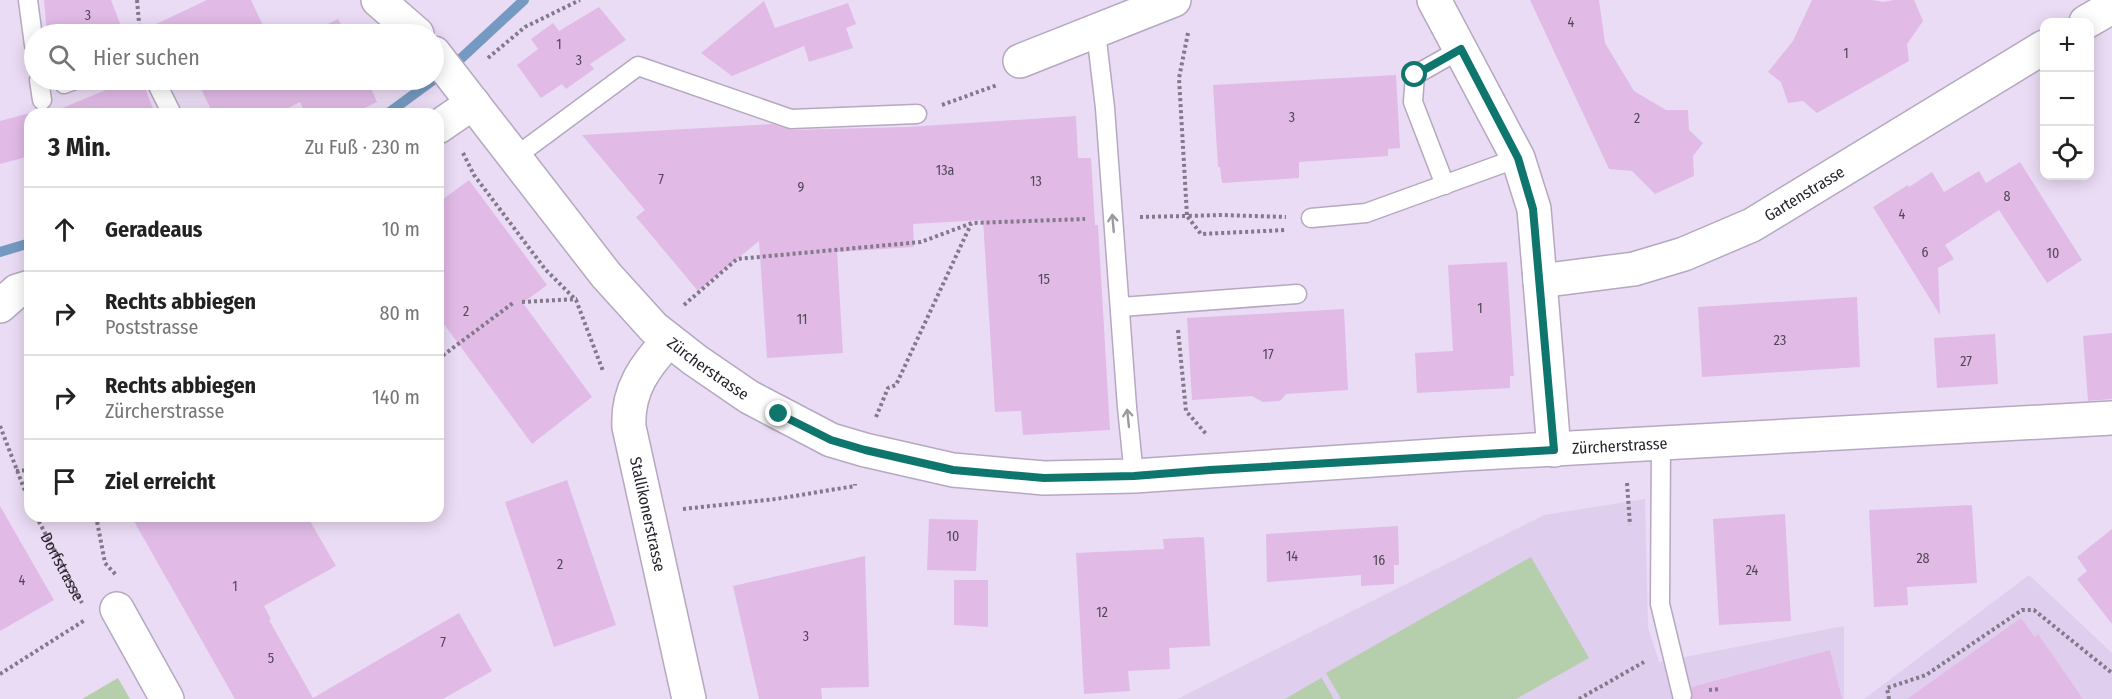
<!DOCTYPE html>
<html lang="de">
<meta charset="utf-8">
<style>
body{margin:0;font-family:"Fira Sans Condensed",sans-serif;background:#f2f2f2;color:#222}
.controls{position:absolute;right:18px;top:18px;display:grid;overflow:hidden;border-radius:12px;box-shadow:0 3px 15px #0003}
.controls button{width:54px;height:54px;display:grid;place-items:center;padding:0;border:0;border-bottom:2px solid #e0e0e0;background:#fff;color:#222;font:30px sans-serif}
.stop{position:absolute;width:18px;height:18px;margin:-14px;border:4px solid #0f766e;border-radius:50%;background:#fff}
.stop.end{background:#0f766e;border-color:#fff;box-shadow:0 2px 6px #0008}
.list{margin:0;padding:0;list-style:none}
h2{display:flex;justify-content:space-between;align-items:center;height:78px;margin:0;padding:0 24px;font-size:26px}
h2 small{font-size:20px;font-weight:400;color:#767676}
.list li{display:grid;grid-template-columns:39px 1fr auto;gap:18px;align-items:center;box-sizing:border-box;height:84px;padding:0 24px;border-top:2px solid #e0e0e0}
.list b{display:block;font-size:22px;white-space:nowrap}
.list p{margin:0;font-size:20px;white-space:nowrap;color:#767676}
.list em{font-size:20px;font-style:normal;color:#767676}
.icon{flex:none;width:33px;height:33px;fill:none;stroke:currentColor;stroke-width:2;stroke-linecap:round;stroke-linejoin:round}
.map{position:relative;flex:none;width:2112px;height:699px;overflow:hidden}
.search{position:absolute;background:#fff;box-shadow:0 3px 15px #0003;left:24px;top:24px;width:420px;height:66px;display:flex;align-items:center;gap:15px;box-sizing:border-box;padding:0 21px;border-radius:33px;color:#767676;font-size:22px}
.panel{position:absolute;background:#fff;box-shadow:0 3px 15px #0003;left:24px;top:108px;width:420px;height:414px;border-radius:18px}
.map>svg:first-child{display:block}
.built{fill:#dfceed}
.green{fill:#b5ceac}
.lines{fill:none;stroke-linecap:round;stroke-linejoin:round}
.stream{stroke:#759ac1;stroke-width:10}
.building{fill:#e1bbe6}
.service-casing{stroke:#b5a8c0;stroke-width:21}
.minor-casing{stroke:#b5a8c0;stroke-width:36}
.tertiary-casing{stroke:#b5a8c0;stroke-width:36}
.secondary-casing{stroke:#b5a8c0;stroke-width:36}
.path{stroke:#82798a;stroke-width:4;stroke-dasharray:3 3;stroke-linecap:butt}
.service{stroke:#fff;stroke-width:18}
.minor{stroke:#fff;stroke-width:33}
.tertiary{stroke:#fff;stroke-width:33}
.secondary{stroke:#fff;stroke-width:33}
.oneway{stroke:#9c9a9e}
.route{stroke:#0f766e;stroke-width:8}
.labels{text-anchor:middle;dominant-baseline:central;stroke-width:4.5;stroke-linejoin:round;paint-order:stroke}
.number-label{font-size:14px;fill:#534658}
.street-label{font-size:16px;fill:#241f28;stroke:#fff}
</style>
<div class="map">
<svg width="2112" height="699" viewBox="0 0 2112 699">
<rect width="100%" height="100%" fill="#eadcf5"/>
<path class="built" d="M 1645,499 L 1648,627 L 1659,662 L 1844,626 L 1844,699 L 1177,699 L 1544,515 Z
M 2029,575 L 2112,653 L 2112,699 L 1864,699 Z"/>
<path class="green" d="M 1531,557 L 1589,658 L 1516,699 L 1341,699 L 1326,673 Z
M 1321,677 L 1334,699 L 1285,699 L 1321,678 Z
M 118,678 L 130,699 L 82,699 Z"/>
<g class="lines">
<path class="stream" d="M 387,114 L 455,64 L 524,0
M 0,252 L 30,243"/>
</g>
<path class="building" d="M 44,0 L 111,0 L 124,34 L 47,34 Z
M 207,0 L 251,0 L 267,34 L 135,34 Z
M 1530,0 L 1599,0 L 1605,43 L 1634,91 L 1666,110 L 1688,110 L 1689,130 L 1703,143 L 1693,156 L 1694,176 L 1655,194 L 1632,171 L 1609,169 Z
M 1812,0 L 1873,0 L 1883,2 L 1893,0 L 1914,0 L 1923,21 L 1907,44 L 1909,61 L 1817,113 L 1803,101 L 1788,103 L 1781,82 L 1768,72 L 1793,41 Z
M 764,1 L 775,28 L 848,3 L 856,24 L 846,28 L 853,48 L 809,62 L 804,46 L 732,76 L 701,53 Z
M 599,7 L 626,40 L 590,64 L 594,69 L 566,89 L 562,84 L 541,98 L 517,65 L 538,49 L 531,39 L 553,23 L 559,31 Z
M 338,19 L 346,34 L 307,34 Z
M 1396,75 L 1400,148 L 1388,149 L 1388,156 L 1299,162 L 1299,178 L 1222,183 L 1220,167 L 1218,167 L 1213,85 Z
M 130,80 L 142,80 L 155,114 L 48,114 Z
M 197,80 L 367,80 L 377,102 L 352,114 L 306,114 L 300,102 L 276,114 L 213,114 Z
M 30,113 L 30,156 L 0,164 L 0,121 Z
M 1076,116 L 1078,158 L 1091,158 L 1095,225 L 1098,225 L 1110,430 L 1023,435 L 1021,411 L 995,412 L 983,220 L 913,224 L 914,247 L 837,252 L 843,353 L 767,358 L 759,241 L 698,291 L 636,217 L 645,210 L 582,135 L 772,124 L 791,130 L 907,127 Z
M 2020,162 L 2082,260 L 2047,283 L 1999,210 L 1945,245 L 1954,259 L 1938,268 L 1940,315 L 1873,207 L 1908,185 L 1909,187 L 1932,172 L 1944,192 L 1979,171 L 1986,183 Z
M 469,180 L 547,285 L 523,303 L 592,397 L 532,444 L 438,316 L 438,203 Z
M 1507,262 L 1514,376 L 1510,376 L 1510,388 L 1417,393 L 1415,353 L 1453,351 L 1448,265 Z
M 1857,297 L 1860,367 L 1702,377 L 1698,307 Z
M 1344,309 L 1348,390 L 1286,394 L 1280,401 L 1263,402 L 1252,396 L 1192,400 L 1187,318 Z
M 2112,333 L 2112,399 L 2088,401 L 2083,336 Z
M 1995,334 L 1998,384 L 1937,388 L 1934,338 Z
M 567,480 L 616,625 L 554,647 L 505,502 Z
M 1972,505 L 1977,583 L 1907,587 L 1908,605 L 1874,607 L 1869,510 Z
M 0,506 L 54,600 L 0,631 Z
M 1785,514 L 1791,621 L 1719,625 L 1713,519 Z
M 131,516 L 307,516 L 336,566 L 264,606 L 271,619 L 269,620 L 313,698 L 459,613 L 492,671 L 443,699 L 235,699 Z
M 929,519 L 978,520 L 976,571 L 927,570 Z
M 1398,526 L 1399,565 L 1394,565 L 1394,584 L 1361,586 L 1361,575 L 1267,582 L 1266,534 Z
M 2112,529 L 2112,624 L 2077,579 L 2087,571 L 2077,557 Z
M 1204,537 L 1210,646 L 1169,648 L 1170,669 L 1128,671 L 1130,691 L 1084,694 L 1076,553 L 1164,549 L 1163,539 Z
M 865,556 L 869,687 L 821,688 L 822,699 L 759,699 L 733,586 Z
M 954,580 L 988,580 L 988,627 L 954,625 Z
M 2021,618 L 2035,637 L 2038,634 L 2083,699 L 1907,699 Z
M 1830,650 L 1842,699 L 1692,699 L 1692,687 Z"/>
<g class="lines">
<g class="service-casing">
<path id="service" d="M 28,0 L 34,45
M 1096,32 L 1105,108 L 1127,407 L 1134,476
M 39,80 L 42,100
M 155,80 L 172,114
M 64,84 L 75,80
M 515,157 L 638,66 L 791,119 L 917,114
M 1445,185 L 1413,102 L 1415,75 L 1461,49
M 1311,218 L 1366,213 L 1518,158
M 1121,307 L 1297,294
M 1661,444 L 1660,604 L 1682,695"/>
</g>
<g class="minor-casing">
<g id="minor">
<path d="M 1434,0 L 1518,158 L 1534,209 L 1554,450"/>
<path d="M 2086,22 L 2112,7"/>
<path d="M 1020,61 L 1174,0"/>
<path d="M 438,127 L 473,103"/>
<path id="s2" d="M 1540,281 L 1634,269 L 1684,254 L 1752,225 L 2044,47"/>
<path d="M 0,306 L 17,291 L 30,287"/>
<path d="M 117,609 L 167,699"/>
</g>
</g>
<g class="tertiary-casing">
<g id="tertiary">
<path id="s3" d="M 669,340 C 645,366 627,390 629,427 L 689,699"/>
</g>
</g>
<g class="secondary-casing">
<g id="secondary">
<path d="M 378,0 L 417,34"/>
<path id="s4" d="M 434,53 L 606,275 L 654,328 L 695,360 L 749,397 L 831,440 L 865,450 L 953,470 L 1044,478 L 1134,476 L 1463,454 L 2112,418"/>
</g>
</g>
<g class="path">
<path d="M 137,0 L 140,34"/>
<path d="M 1188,33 L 1179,78 L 1187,216 L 1221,215 L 1286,217"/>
<path d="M 488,58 L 525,27 L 580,0"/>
<path d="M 942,105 L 997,85"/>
<path d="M 463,153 L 474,175 L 545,269 L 576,300 L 603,371"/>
<path d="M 1140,217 L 1187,216 L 1201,234 L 1286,230"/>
<path d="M 522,302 L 577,299"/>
<path d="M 684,305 L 737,259 L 921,242 L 972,223 L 1085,219"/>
<path d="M 1178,330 L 1186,411 L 1207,435"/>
<path d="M 438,359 L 513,303"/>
<path d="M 876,417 L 888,388 L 896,385 L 971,224"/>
<path d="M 0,426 L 30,504"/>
<path d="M 16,471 L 30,470"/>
<path d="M 1627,483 L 1630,525"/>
<path d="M 683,509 L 776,499 L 855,486 L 855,484"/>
<path id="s1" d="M 36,516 L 82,603"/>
<path d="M 96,516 L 105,563 L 116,575"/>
<path d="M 0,674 L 85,620"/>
<path d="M 1709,690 L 1721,689"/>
<path d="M 1579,699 L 1644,662"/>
<path d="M 1889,699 L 1887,688 L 1926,675 L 2022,610 L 2034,610 L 2112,673"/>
</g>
<use href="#service" class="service"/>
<use href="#minor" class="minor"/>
<use href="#tertiary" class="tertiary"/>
<use href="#secondary" class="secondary"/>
</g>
<defs><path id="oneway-shaft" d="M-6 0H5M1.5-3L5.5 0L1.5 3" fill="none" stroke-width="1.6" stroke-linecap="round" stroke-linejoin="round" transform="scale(1.5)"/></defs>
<g class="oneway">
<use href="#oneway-shaft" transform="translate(1113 223) rotate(-95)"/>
<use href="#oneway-shaft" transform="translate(1128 418) rotate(-96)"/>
</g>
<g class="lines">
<path class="route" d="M 779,414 L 831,440 L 865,450 L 953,470 L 1044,478 L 1134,476 L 1210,470 L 1554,450 L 1533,209 L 1518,158 L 1461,49 L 1415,75"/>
</g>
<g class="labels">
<g class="number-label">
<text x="88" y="15">3</text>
<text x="1571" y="22">4</text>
<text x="559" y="44">1</text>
<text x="1846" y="53">1</text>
<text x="579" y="60">3</text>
<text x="1292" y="117">3</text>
<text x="1637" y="118">2</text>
<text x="945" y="170">13a</text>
<text x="661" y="179">7</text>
<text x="1036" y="181">13</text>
<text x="801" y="187">9</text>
<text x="2007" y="196">8</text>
<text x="1902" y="214">4</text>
<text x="1925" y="252">6</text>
<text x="2053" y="253">10</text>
<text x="1044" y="279">15</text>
<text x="1480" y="308">1</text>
<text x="466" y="311">2</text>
<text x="802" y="319">11</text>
<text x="1780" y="340">23</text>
<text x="1268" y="354">17</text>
<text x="1966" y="361">27</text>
<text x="953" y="536">10</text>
<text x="1292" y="556">14</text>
<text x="1923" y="558">28</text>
<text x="1379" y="560">16</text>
<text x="560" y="564">2</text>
<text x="1752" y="570">24</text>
<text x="22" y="580">4</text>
<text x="235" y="586">1</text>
<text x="1102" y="612">12</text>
<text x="806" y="636">3</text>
<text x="443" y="642">7</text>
<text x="271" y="658">5</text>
</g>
<g class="street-label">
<text stroke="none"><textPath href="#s2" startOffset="282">Gartenstrasse</textPath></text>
<text stroke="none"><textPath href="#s4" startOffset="420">Zürcherstrasse</textPath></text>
<text stroke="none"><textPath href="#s4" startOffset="1356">Zürcherstrasse</textPath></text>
<text stroke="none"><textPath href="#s3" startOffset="188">Stallikonerstrasse</textPath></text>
<text stroke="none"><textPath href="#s1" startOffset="57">Dorfstrasse</textPath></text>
</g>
</g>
</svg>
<div class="controls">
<button>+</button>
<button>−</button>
<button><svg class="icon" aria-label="locate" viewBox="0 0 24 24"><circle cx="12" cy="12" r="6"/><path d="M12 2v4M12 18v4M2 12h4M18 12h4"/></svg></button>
</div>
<div class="stop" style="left:1415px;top:75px"></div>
<div class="stop end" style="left:779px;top:414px"></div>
<div class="search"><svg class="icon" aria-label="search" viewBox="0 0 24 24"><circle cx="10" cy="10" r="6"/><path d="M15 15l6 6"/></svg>Hier suchen</div>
<section class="panel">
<h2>3 Min.<small>Zu Fuß · 230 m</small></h2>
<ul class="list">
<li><svg class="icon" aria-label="ahead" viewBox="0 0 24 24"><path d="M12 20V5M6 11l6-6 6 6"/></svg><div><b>Geradeaus</b></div><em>10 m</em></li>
<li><svg class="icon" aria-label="right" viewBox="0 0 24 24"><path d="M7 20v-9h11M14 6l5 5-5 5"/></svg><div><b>Rechts abbiegen</b><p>Poststrasse</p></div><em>80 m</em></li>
<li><svg class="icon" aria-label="right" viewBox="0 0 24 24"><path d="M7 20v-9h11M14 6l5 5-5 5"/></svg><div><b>Rechts abbiegen</b><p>Zürcherstrasse</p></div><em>140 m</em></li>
<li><svg class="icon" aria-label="arrive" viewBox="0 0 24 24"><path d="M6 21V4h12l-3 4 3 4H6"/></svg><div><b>Ziel erreicht</b></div></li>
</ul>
</section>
</div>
